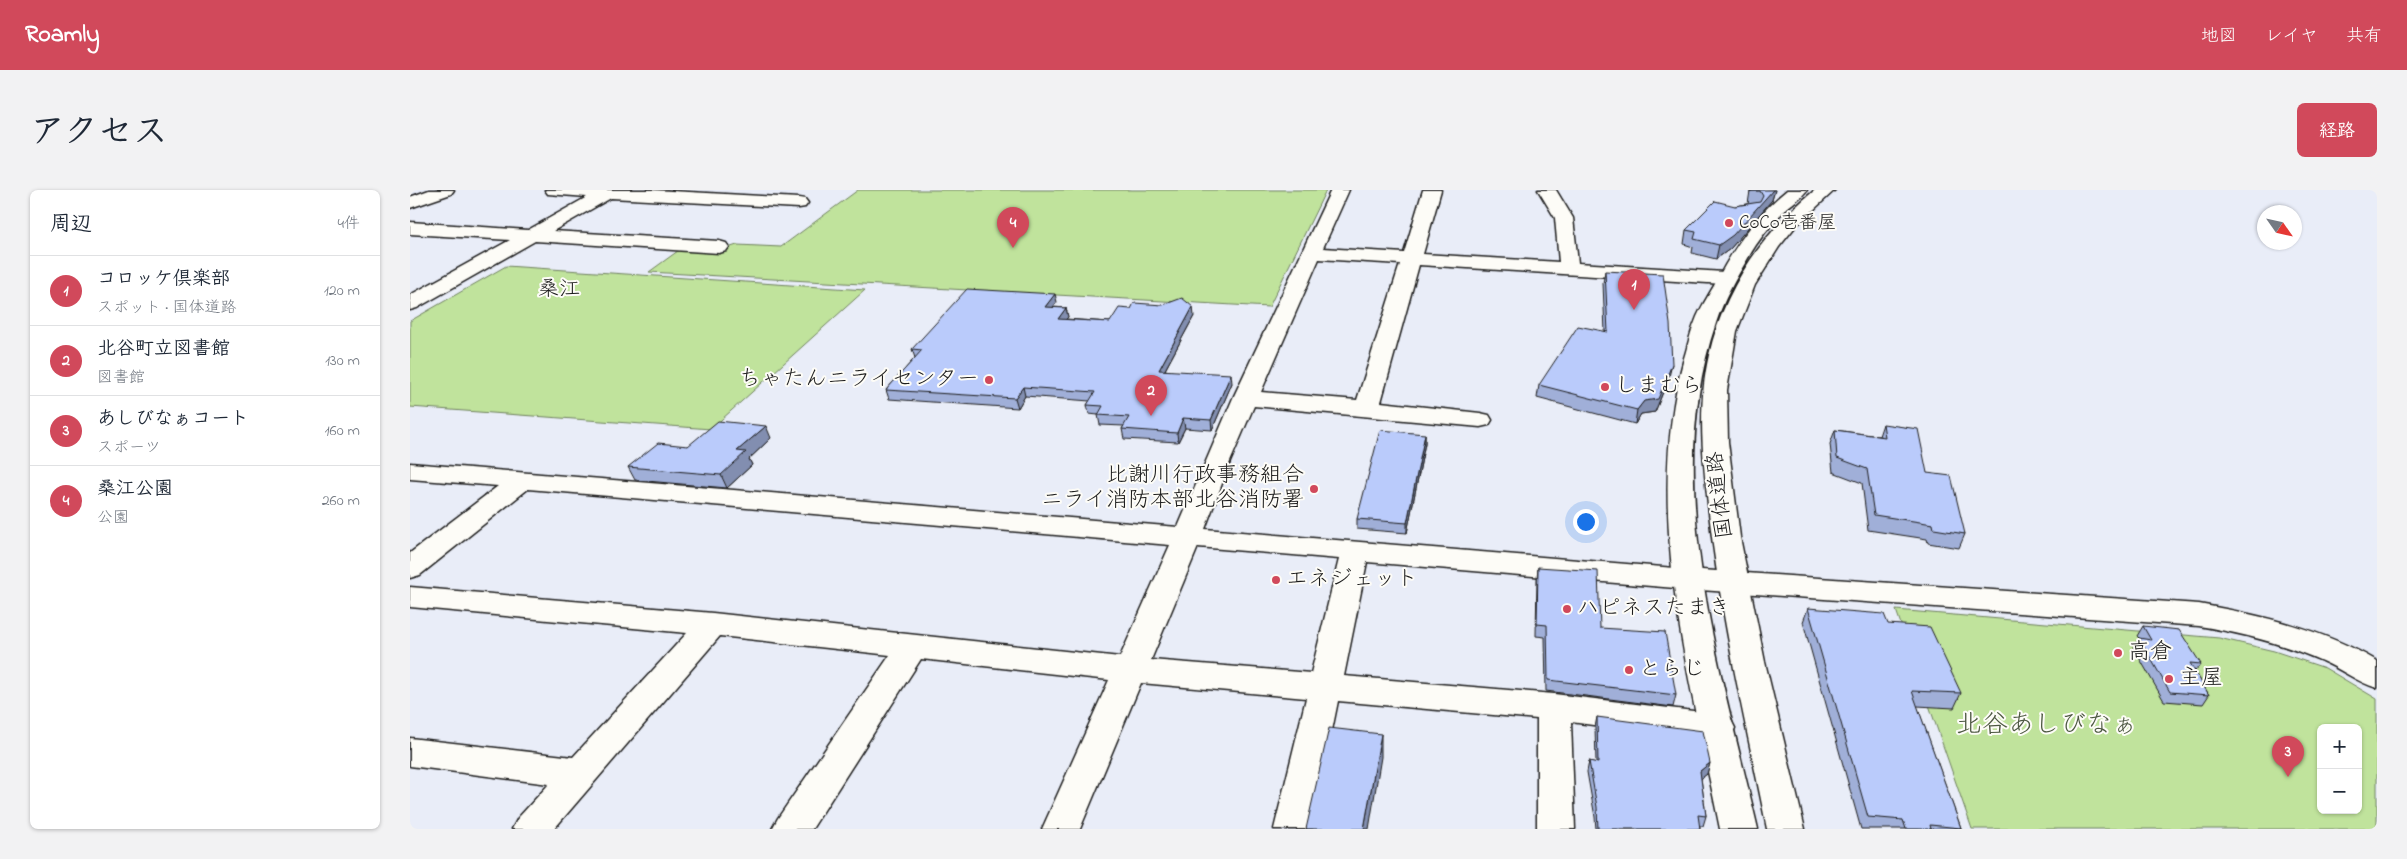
<!DOCTYPE html>
<html lang="ja">
<meta charset="utf-8">
<style>
body{margin:0;font-family:"Indie Flower","Klee One",sans-serif;background:#f2f2f3;color:#1f2937}
.controls{position:absolute;right:15px;bottom:15px;display:grid;overflow:hidden;border-radius:8px;box-shadow:0 1px 4px #0004}
.controls button{width:45px;height:45px;display:grid;place-items:center;padding:0;border:0;border-bottom:1px solid #e0e1e3;background:#fff;color:#1f2937;font:25px sans-serif}
.compass{position:absolute;left:1847px;top:15px;width:45px;height:45px;border-radius:50%;background:#fff;box-shadow:0 1px 4px #0004;rotate:124deg}
.you{position:absolute;left:1175px;top:331px;width:18px;height:18px;margin:-12px;border:4px solid #fff;border-radius:50%;background:#1a73e8;box-shadow:0 0 0 8px #1a73e833}
.badge{display:grid;place-items:center;width:32px;height:32px;border-radius:50%;background:#d1495b;color:#fff;font-size:16px;font-weight:700}
.pin{position:absolute;translate:-50% -41px;filter:drop-shadow(0 1px 2px #0008)}
.pin::after{content:'';position:absolute;top:26px;width:18px;height:15px;background:inherit;clip-path:polygon(0 0,100% 0,50% 100%)}
.list{margin:0;padding:0;list-style:none}
h2{display:flex;justify-content:space-between;align-items:center;height:65px;margin:0;padding:0 20px;font-size:21px}
h2 small{font-size:16px;font-weight:400;color:#747a83}
.list li{display:grid;grid-template-columns:32px 1fr auto;gap:15px;align-items:center;box-sizing:border-box;height:70px;padding:0 20px;border-top:1px solid #e0e1e3}
.list b{display:block;font-size:19px;white-space:nowrap}
.list p{margin:0;font-size:16px;white-space:nowrap;color:#747a83}
.list em{font-size:16px;font-style:normal;color:#747a83}
.map{position:relative;flex:none;width:1967px;height:639px;overflow:hidden;border-radius:8px}
header{display:flex;align-items:center;gap:30px;box-sizing:border-box;height:70px;padding:0 25px;background:#d1495b;color:#fff}
header strong{font-size:24px}
nav{display:flex;gap:28px;margin-inline-start:auto;font-size:18px}
.intro{display:flex;align-items:center;justify-content:space-between;box-sizing:border-box;height:120px;padding:0 30px}
h1{margin:0;font-size:35px}
.button{padding:12px 22px;border-radius:8px;background:#d1495b;color:#fff;font-size:18px;font-weight:700}
main{display:flex;gap:30px;padding:0 30px}
aside{flex:1;background:#fff;border-radius:8px;box-shadow:0 1px 4px #0004}
.map>svg:first-child{display:block}
.green{fill:#c0e39c;stroke:#6e805c;fill-rule:evenodd}
.lines{fill:none;stroke-linecap:round;stroke-linejoin:round}
.minor-casing{stroke:#1c1c1c;stroke-width:3}
.major-casing{stroke:#1c1c1c;stroke-width:3}
.minor{fill:#fdfcf7;fill-rule:evenodd}
.major{fill:#fdfcf7;fill-rule:evenodd}
.wall{fill:#a0afd8;stroke:#1c1c1c}
.shaded-wall{fill:#828eb0;stroke:#1c1c1c}
.building{fill:#bacbfb;stroke:#1c1c1c}
.poi-dot{fill:#d1495b;stroke:#fdfcf7;stroke-width:2}
.labels{text-anchor:middle;dominant-baseline:central;stroke-width:4;stroke-linejoin:round;paint-order:stroke}
.far-poi-label{font-size:19px;fill:#1c1c1c;stroke:#fdfcf7;text-anchor:start}
.far-quarter-label{font-size:21px;fill:#1c1c1c;stroke:#fdfcf7}
.poi-label{font-size:22px;fill:#1c1c1c;stroke:#fdfcf7;text-anchor:start}
.street-label{font-size:22px;fill:#1c1c1c;stroke:#fdfcf7}
.near-park-label{font-size:26px;fill:#4d5842;stroke:#fdfcf7}
</style>
<header>
<strong>Roamly</strong>
<nav><a>地図</a><a>レイヤ</a><a>共有</a></nav>
</header>
<div class="intro"><h1>アクセス</h1><a class="button">経路</a></div>
<main>
<aside>
<h2>周辺<small>4件</small></h2>
<ul class="list">
<li><span class="badge">1</span><div><b>コロッケ倶楽部</b><p>スポット · 国体道路</p></div><em>120 m</em></li>
<li><span class="badge">2</span><div><b>北谷町立図書館</b><p>図書館</p></div><em>130 m</em></li>
<li><span class="badge">3</span><div><b>あしびなぁコート</b><p>スポーツ</p></div><em>160 m</em></li>
<li><span class="badge">4</span><div><b>桑江公園</b><p>公園</p></div><em>260 m</em></li>
</ul>
</aside>
<div class="map">
<svg width="1967" height="639" viewBox="0 0 1967 639">
<rect width="100%" height="100%" fill="#e9edf8"/>
<filter id="ink" filterUnits="userSpaceOnUse"><feTurbulence type="fractalNoise" baseFrequency=".02" numOctaves="2"/><feDisplacementMap in="SourceGraphic" scale="10" xChannelSelector="R" yChannelSelector="G"/><feConvolveMatrix kernelMatrix="1 2 1 2 8 2 1 2 1" color-interpolation-filters="sRGB"/></filter>
<g filter="url(#ink)">
<path class="green" d="M 448,0 L 916,0 L 859,117 L 239,82 L 272,58 L 312,60 L 327,55 L 371,57 Z
M 96,76 L 455,100 L 301,239 L 0,217 L 0,131 Z
M 1486,420 L 1809,448 L 1864,461 L 1915,478 L 1967,509 L 1967,639 L 1562,639 ZM 1911,538 L 1948,538 L 1948,620 L 1911,620 Z"/>
<g class="lines">
<g class="minor-casing">
<path id="minor" d="M 19,0 L 44,0 L 41,4 L 0,18 L 0,7 Z
M 135,0 L 243,0 L 389,8 L 395,9 L 398,13 L 395,17 L 389,18 L 201,8 L 143,41 L 309,51 L 316,53 L 319,57 L 316,61 L 309,63 L 125,51 L 7,118 L 0,120 L 0,105 L 100,50 L 0,44 L 0,32 L 118,40 L 177,7 L 138,4 Z
M 921,0 L 939,0 L 913,58 L 994,63 L 1013,0 L 1031,0 L 1013,64 L 1149,72 L 1145,28 L 1128,0 L 1146,0 L 1163,28 L 1168,73 L 1314,82 L 1321,84 L 1324,88 L 1321,92 L 1314,94 L 1009,75 L 971,212 L 1070,223 L 1079,225 L 1082,230 L 1079,235 L 1070,237 L 844,216 L 820,272 L 795,339 L 1277,379 L 1789,414 C 1850,425 1913,439 1967,471 L 1967,498 C 1947,492 1931,479 1912,471 C 1872,453 1831,443 1789,436 L 1277,399 L 957,372 L 934,486 L 1144,504 L 1308,524 L 1320,528 L 1325,538 L 1320,548 L 1308,552 L 1161,532 L 1165,639 L 1127,639 L 1127,529 L 928,511 L 902,639 L 864,639 L 896,508 L 731,493 L 670,639 L 632,639 L 699,490 L 511,469 L 402,639 L 362,639 L 368,628 L 480,465 L 310,446 L 144,639 L 102,639 L 108,628 L 139,594 L 0,576 L 0,548 L 163,567 L 277,443 L 0,417 L 0,397 L 303,423 L 710,467 L 760,355 L 118,299 L 10,385 L 0,388 L 0,363 L 88,296 L 0,289 L 0,273 L 768,337 L 823,208 ZM 909,69 L 990,74 L 947,210 L 851,202 ZM 788,357 L 929,369 L 901,483 L 741,470 Z"/>
</g>
<g class="major-casing">
<path id="major" d="M 1377,0 L 1397,0 C 1392,7 1384,12 1377,18 C 1362,33 1348,50 1338,68 C 1326,88 1313,111 1306,133 C 1251,293 1311,481 1348,639 L 1310,639 C 1280,489 1232,320 1274,168 C 1278,156 1280,143 1285,132 C 1290,118 1299,105 1306,92 C 1324,57 1346,25 1377,0 Z
M 1405,0 L 1425,0 L 1385,37 L 1369,57 L 1345,95 L 1327,141 L 1317,200 L 1318,252 L 1330,347 L 1355,472 L 1395,639 L 1357,639 C 1336,534 1311,430 1299,323 C 1293,271 1287,217 1299,165 C 1314,99 1353,42 1405,0 Z"/>
</g>
<use href="#minor" class="minor"/>
<use href="#major" class="major"/>
</g>
<path class="wall" d="M 1365,0 L 1362,10 L 1320,59 L 1306,69 L 1282,63 L 1283,57 L 1274,54 L 1276,40 L 1325,16 L 1338,14 L 1340,1 Z
M 1195,81 L 1259,187 L 1245,222 L 1231,224 L 1225,234 L 1127,208 L 1129,195 L 1195,142 L 1193,93 Z
M 647,112 L 643,117 L 656,118 L 658,127 L 656,129 L 700,132 L 784,126 L 755,180 L 822,193 L 802,240 L 775,238 L 768,252 L 714,249 L 712,239 L 714,236 L 690,235 L 688,225 L 679,224 L 677,215 L 680,211 L 615,206 L 608,218 L 479,209 L 476,200 L 505,168 L 502,159 Z
M 1473,234 L 1517,283 L 1555,344 L 1549,358 L 1518,353 L 1517,349 L 1458,340 L 1452,293 L 1423,282 L 1420,254 L 1425,240 L 1469,246 Z
M 1015,244 L 1015,253 L 997,343 L 947,339 L 947,329 Z
M 361,248 L 339,269 L 342,275 L 317,298 L 225,290 L 218,277 L 278,256 Z
M 1128,377 L 1190,438 L 1266,505 L 1263,517 L 1136,501 L 1135,447 L 1126,446 L 1127,388 Z
M 1398,418 L 1551,503 L 1544,518 L 1507,516 L 1551,638 L 1551,639 L 1451,639 L 1393,432 Z
M 1733,436 L 1791,474 L 1785,481 L 1799,505 L 1793,514 L 1754,511 L 1723,457 L 1729,448 L 1727,446 Z
M 1187,527 L 1300,573 L 1297,584 L 1291,588 L 1296,626 L 1293,636 L 1289,636 L 1290,639 L 1186,639 L 1185,627 L 1177,582 L 1179,571 L 1186,573 L 1185,537 Z"/>
<path class="shaded-wall" d="M 1363,0 L 1365,0 L 1362,10 L 1320,59 L 1306,69 L 1309,55 Z
M 645,104 L 647,112 L 637,125 L 635,117 Z
M 783,117 L 784,126 L 750,189 L 749,180 Z
M 656,118 L 658,127 L 650,137 L 648,129 Z
M 1262,174 L 1259,187 L 1245,222 L 1231,224 L 1225,234 L 1227,220 Z
M 821,184 L 822,193 L 802,240 L 801,230 Z
M 613,197 L 615,206 L 608,218 L 605,208 Z
M 773,228 L 775,238 L 768,252 L 767,243 Z
M 356,236 L 361,248 L 339,269 L 342,275 L 317,298 L 311,285 L 327,261 Z
M 1015,244 L 1015,253 L 997,343 L 997,333 Z
M 971,544 L 971,567 L 959,639 L 954,639 Z
M 1300,573 L 1297,584 L 1287,592 L 1290,581 Z"/>
<path class="building" d="M 1342,0 L 1363,0 L 1323,45 L 1309,55 L 1284,49 L 1286,42 L 1276,40 L 1305,11 L 1325,16 L 1350,12 L 1353,6 L 1350,1 L 1340,1 Z
M 1195,81 L 1253,84 L 1260,134 L 1262,174 L 1248,209 L 1234,211 L 1227,220 L 1129,195 L 1168,136 L 1198,142 Z
M 557,99 L 645,104 L 635,117 L 656,118 L 648,129 L 700,132 L 709,118 L 721,119 L 724,113 L 753,115 L 772,108 L 783,117 L 749,180 L 821,184 L 801,230 L 773,228 L 767,243 L 712,239 L 719,227 L 688,225 L 693,216 L 677,215 L 685,202 L 613,197 L 605,208 L 476,200 L 512,160 L 502,159 Z
M 308,231 L 356,236 L 327,261 L 336,262 L 311,285 L 218,277 L 248,253 L 278,256 Z
M 1473,234 L 1508,239 L 1517,283 L 1541,286 L 1555,344 L 1524,339 L 1523,334 L 1464,325 L 1457,279 L 1427,268 L 1425,240 L 1475,247 Z
M 970,240 L 1015,244 L 997,333 L 947,329 Z
M 1128,377 L 1188,381 L 1190,438 L 1255,442 L 1266,505 L 1138,490 L 1137,435 L 1127,434 Z
M 1398,418 L 1474,424 L 1478,434 L 1520,437 L 1551,503 L 1502,501 L 1551,638 L 1520,635 L 1521,639 L 1496,639 L 1493,630 L 1458,627 Z
M 1733,436 L 1769,440 L 1791,474 L 1780,473 L 1799,505 L 1760,502 L 1729,448 L 1741,450 Z
M 1187,527 L 1293,541 L 1300,573 L 1290,581 L 1296,626 L 1288,625 L 1290,639 L 1188,639 L 1187,617 L 1179,571 L 1188,573 Z
M 919,538 L 971,544 L 954,639 L 896,639 Z"/>
</g>
<g class="poi-dot">
<circle cx="1319" cy="33" r="5"/>
<circle cx="579" cy="190" r="5"/>
<circle cx="1195" cy="197" r="5"/>
<circle cx="904" cy="299" r="5"/>
<circle cx="866" cy="390" r="5"/>
<circle cx="1157" cy="419" r="5"/>
<circle cx="1708" cy="463" r="5"/>
<circle cx="1219" cy="480" r="5"/>
<circle cx="1759" cy="489" r="5"/>
</g>
<g class="labels">
<g class="far-poi-label">
<text x="1329" y="33">CoCo壱番屋</text>
</g>
<g class="far-quarter-label">
<text x="149" y="100">桑江</text>
</g>
<g class="poi-label">
<text x="569" y="190" text-anchor="end">ちゃたんニライセンター</text>
<text x="1205" y="197">しまむら</text>
<text x="894" y="286" text-anchor="end">比謝川行政事務組合<tspan x="894" dy="25">ニライ消防本部北谷消防署</tspan></text>
<text x="876" y="390">エネジェット</text>
<text x="1167" y="419">ハピネスたまき</text>
<text x="1718" y="463">高倉</text>
<text x="1229" y="480">とらじ</text>
<text x="1769" y="489">主屋</text>
</g>
<g class="street-label">
<text transform="translate(1311 305) rotate(-97)">国体道路</text>
</g>
<g class="near-park-label">
<text x="1637" y="536">北谷あしびなぁ</text>
</g>
</g>
</svg>
<div class="controls">
<button>+</button>
<button>−</button>
</div>
<svg class="compass" viewBox="-18 -18 36 36"><path d="M0-13l5 13h-10z" fill="#e53935"/><path d="M0 13l5-13h-10z" fill="#747a83"/></svg>
<div class="you"></div>
<div class="pin badge" style="left:1224px;top:120px">1</div>
<div class="pin badge" style="left:741px;top:226px">2</div>
<div class="pin badge" style="left:1878px;top:587px">3</div>
<div class="pin badge" style="left:603px;top:58px">4</div>
</div>
</main>
